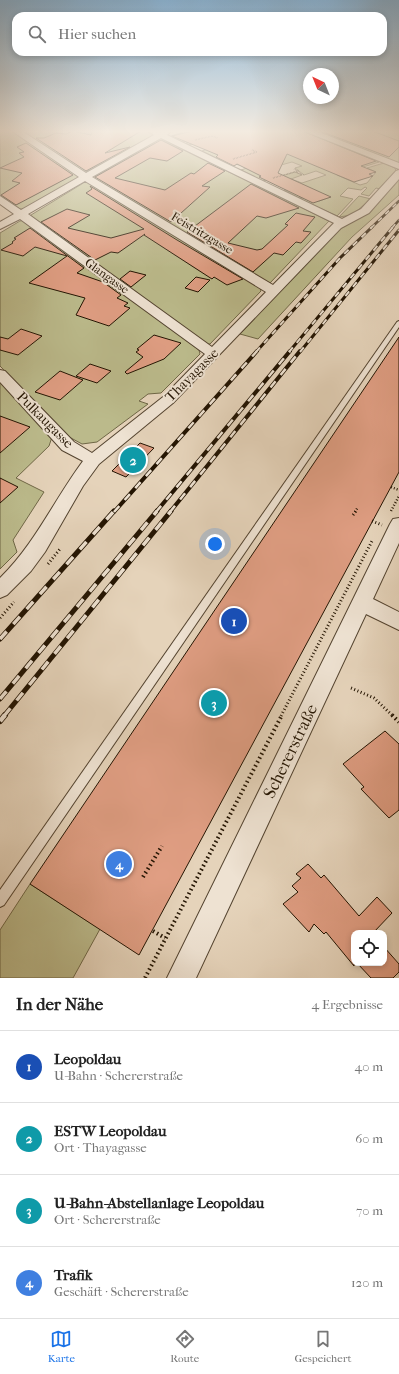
<!DOCTYPE html>
<html lang="de">
<meta charset="utf-8">
<style>
body{margin:0;font-family:"IM FELL French Canon",serif;background:#f6f6f6;color:#222}
.controls{position:absolute;right:12px;bottom:12px;display:grid;overflow:hidden;border-radius:8px;box-shadow:0 2px 6px #0003}
.controls button{width:36px;height:36px;display:grid;place-items:center;padding:0;border:0;border-bottom:1px solid #e0e0e0;background:#fff;color:#222;font:20px sans-serif}
.compass{position:absolute;left:303px;top:68px;width:36px;height:36px;border-radius:50%;background:#fff;box-shadow:0 2px 6px #0003;rotate:317deg}
.you{position:absolute;left:215px;top:544px;width:14px;height:14px;margin:-10px;border:3px solid #fff;border-radius:50%;background:#1a73e8;box-shadow:0 0 0 6px #1a73e833}
.badge{display:grid;place-items:center;width:26px;height:26px;border-radius:50%;background:#1a73e8;color:#fff;font-size:13px;font-weight:700}
.pin{position:absolute;translate:-50% -50%;border:2px solid #fff;box-shadow:0 1px 4px #0006}
.list{margin:0;padding:0;list-style:none}
h2{display:flex;justify-content:space-between;align-items:center;height:52px;margin:0;padding:0 16px;font-size:17px}
h2 small{font-size:13px;font-weight:400;color:#767676}
.list li{display:grid;grid-template-columns:26px 1fr auto;gap:12px;align-items:center;box-sizing:border-box;height:72px;padding:0 16px;border-top:1px solid #e0e0e0}
.list b{display:block;font-size:15px;white-space:nowrap}
.list p{margin:0;font-size:13px;white-space:nowrap;color:#767676}
.list em{font-size:13px;font-style:normal;color:#767676}
.icon{flex:none;width:22px;height:22px;fill:none;stroke:currentColor;stroke-width:2;stroke-linecap:round;stroke-linejoin:round}
.map{position:relative;flex:none;width:399px;height:978px;overflow:hidden}
.search{position:absolute;background:#fff;box-shadow:0 2px 6px #0003;left:12px;right:12px;top:12px;height:44px;display:flex;align-items:center;gap:10px;box-sizing:border-box;padding:0 14px;border-radius:12px;color:#767676;font-size:15px}
.sheet{height:340px;background:#fff}
nav{display:flex;justify-content:space-around;align-items:center;box-sizing:border-box;height:56px;border-top:1px solid #e0e0e0;background:#fff;font-size:11px;color:#767676}
nav a{display:grid;justify-items:center;gap:2px}
nav .on{color:#1a73e8}
.map>svg:first-child{display:block}
.green{fill:#bbba8b;stroke:#6f6746}
.building{fill:#e09e83;stroke:#231402}
.lines{fill:none;stroke-linecap:round;stroke-linejoin:round}
.lane-casing{stroke:#544430;stroke-width:2}
.street-casing{stroke:#544430;stroke-width:2}
.path-far3{stroke:#231402;stroke-width:1.5;stroke-dasharray:0.5 1;stroke-linecap:butt}
.path-far2{stroke:#231402;stroke-width:2.5;stroke-dasharray:1 2;stroke-linecap:butt}
.path-far1{stroke:#231402;stroke-width:3;stroke-dasharray:1 2.5;stroke-linecap:butt}
.path{stroke:#231402;stroke-width:4;stroke-dasharray:1.5 3;stroke-linecap:butt}
.lane{fill:#eee2d2;fill-rule:evenodd}
.street{fill:#eee2d2;fill-rule:evenodd}
.rail-far4-casing{stroke:#231402;stroke-width:2.5}
.rail-far3-casing{stroke:#231402;stroke-width:3}
.rail-far2-casing{stroke:#231402;stroke-width:4}
.rail-far1-casing{stroke:#231402;stroke-width:5}
.rail-casing{stroke:#231402;stroke-width:6}
.rail-far4{stroke:#eee2d2;stroke-width:1.5;stroke-dasharray:5;stroke-linecap:butt}
.rail-far3{stroke:#eee2d2;stroke-width:2;stroke-dasharray:6;stroke-linecap:butt}
.rail-far2{stroke:#eee2d2;stroke-width:2.5;stroke-dasharray:8;stroke-linecap:butt}
.rail-far1{stroke:#eee2d2;stroke-width:3.5;stroke-dasharray:10;stroke-linecap:butt}
.rail{stroke:#eee2d2;stroke-width:4.5;stroke-dasharray:14;stroke-linecap:butt}
.labels{text-anchor:middle;dominant-baseline:central;stroke-width:4;stroke-linejoin:round;paint-order:stroke}
.far-street-label{font-size:12px;fill:#231402;stroke:#eee2d2}
.street-label{font-size:14px;fill:#231402;stroke:#eee2d2}
.near-street-label{font-size:17px;fill:#231402;stroke:#eee2d2}
</style>
<div class="map">
<svg width="399" height="978" viewBox="0 0 399 978">
<rect width="100%" height="100%" fill="#e5d3ba"/>
<filter id="stains"><feTurbulence type="fractalNoise" baseFrequency=".005" numOctaves="4"/><feColorMatrix values="0 0 0 0 .2 0 0 0 0 .09 0 0 0 0 .02 0 0 0 .5 -.17"/></filter>
<radialGradient id="worn" r=".72"><stop offset=".6" stop-color="#630" stop-opacity="0"/><stop offset="1" stop-color="#630" stop-opacity=".3"/></radialGradient>
<path class="green" d="M 0,131 L 13,131 L 78,175 L 78,178 L 24,209 L 20,209 L 0,195 Z
M 19,131 L 145,131 L 152,134 L 152,136 L 84,173 Z
M 302,131 L 379,162 L 337,175 L 360,185 L 367,183 L 376,172 L 367,168 L 384,163 L 395,168 L 396,171 L 380,189 L 376,188 L 369,196 L 361,194 L 367,188 L 365,187 L 361,190 L 348,188 L 340,196 L 353,199 L 337,216 L 300,199 L 308,196 L 319,201 L 330,197 L 306,195 L 299,198 L 284,190 L 293,187 L 268,180 L 295,172 L 302,175 L 291,179 L 302,183 L 326,175 L 316,171 L 304,175 L 295,168 L 302,166 L 292,162 L 255,172 L 277,176 L 263,181 L 241,170 L 250,167 L 224,162 L 251,154 L 214,153 L 223,157 L 237,157 L 222,161 L 202,151 L 211,148 L 199,142 L 189,145 L 186,143 L 211,136 L 182,142 L 171,136 L 183,132 L 177,135 Z
M 313,131 L 399,131 L 399,163 Z
M 159,140 L 163,140 L 329,221 L 270,283 L 266,283 L 94,180 L 94,177 Z
M 399,180 L 399,195 L 352,237 L 258,339 L 240,334 L 341,227 L 374,207 Z
M 85,182 L 89,182 L 260,288 L 261,291 L 210,344 L 204,344 L 30,217 L 31,215 Z
M 359,196 L 371,199 L 352,215 L 339,217 Z
M 25,220 L 199,350 L 200,354 L 161,393 L 148,394 L 139,401 L 148,404 L 97,442 L 82,444 L 71,438 L 0,366 L 0,233 L 20,221 Z
M 0,382 L 52,437 L 49,446 L 16,478 L 44,492 L 13,540 L 17,552 L 0,569 Z
M 30,884 L 100,929 L 73,978 L 0,978 L 0,930 Z"/>
<path class="building" d="M 73,131 L 91,135 L 92,131 L 141,131 L 105,153 L 130,147 L 86,171 L 36,138 L 44,138 L 56,133 L 66,134 Z
M 192,131 L 303,131 L 376,161 L 361,166 L 376,172 L 369,174 L 373,176 L 354,182 L 287,154 L 278,173 L 331,197 L 313,203 L 259,177 L 261,176 L 237,164 L 234,166 L 216,157 L 218,155 L 172,136 Z
M 320,131 L 372,131 L 399,141 L 399,147 L 389,157 Z
M 161,140 L 183,151 L 167,161 L 150,158 L 115,178 L 165,190 L 191,173 L 194,174 L 208,163 L 225,171 L 202,186 L 210,187 L 171,222 L 95,177 Z
M 26,143 L 73,175 L 16,205 L 1,195 L 20,183 L 12,181 L 22,173 L 0,168 L 24,157 L 19,153 L 24,152 L 17,147 Z
M 251,184 L 299,208 L 266,218 L 257,216 L 228,243 L 257,250 L 262,249 L 288,225 L 285,224 L 296,213 L 315,217 L 303,231 L 311,232 L 301,243 L 296,242 L 283,255 L 274,253 L 253,272 L 187,232 Z
M 90,186 L 177,240 L 243,279 L 227,285 L 214,277 L 212,279 L 144,235 L 145,234 L 118,253 L 111,252 L 95,260 L 41,222 L 67,209 L 90,215 L 68,228 L 111,238 L 144,229 L 86,193 L 92,189 Z
M 30,228 L 84,268 L 77,273 L 103,282 L 121,295 L 117,298 L 128,303 L 124,306 L 130,308 L 109,326 L 76,315 L 85,298 L 29,283 L 67,256 L 35,247 L 23,256 L 1,250 L 13,243 L 12,242 L 16,239 L 14,238 Z
M 130,271 L 146,275 L 131,287 L 120,279 Z
M 196,277 L 210,280 L 198,292 L 185,288 Z
M 21,329 L 42,336 L 18,355 L 0,350 L 0,337 L 8,339 Z
M 154,335 L 181,343 L 164,359 L 127,374 L 125,372 L 143,357 L 136,352 L 139,350 L 137,349 Z
M 399,337 L 399,472 L 139,955 L 30,884 Z
M 90,364 L 111,371 L 97,383 L 76,376 Z
M 60,371 L 83,380 L 60,400 L 35,392 Z
M 0,416 L 30,427 L 0,453 Z
M 140,443 L 154,448 L 126,477 L 112,471 Z
M 0,478 L 18,487 L 0,503 Z
M 385,731 L 399,744 L 399,810 L 389,818 L 361,789 L 364,787 L 343,764 Z
M 308,864 L 321,878 L 324,875 L 359,916 L 377,897 L 392,913 L 373,933 L 354,933 L 354,966 L 326,932 L 324,934 L 314,924 L 309,932 L 283,904 L 298,892 L 292,886 L 301,878 L 296,874 Z
M 384,947 L 399,964 L 399,972 L 393,978 L 371,978 L 357,963 L 384,963 Z"/>
<g class="lines">
<g class="lane-casing">
<path id="lane" d="M 399,321 L 399,327 L 4,905 L 0,907 L 0,890 L 397,322 Z"/>
</g>
<g class="street-casing">
<path id="street" d="M 12,131 L 22,131 L 86,173 L 154,135 L 149,131 L 171,131 L 167,135 L 342,219 L 361,209 L 396,171 L 399,170 L 399,179 L 369,213 L 341,228 L 173,403 L 99,464 L 83,486 L 45,552 L 31,571 L 7,595 L 0,598 L 0,578 C 35,544 54,500 83,461 L 62,450 L 0,382 L 0,370 L 5,371 L 74,442 L 92,453 L 163,397 L 205,354 L 20,219 L 0,229 L 0,222 L 14,214 L 0,204 L 0,196 L 21,210 L 79,177 ZM 161,138 L 334,223 L 273,285 L 92,177 ZM 85,181 L 266,292 L 212,347 L 28,214 Z
M 304,131 L 316,131 L 399,163 L 399,169 Z
M 399,518 L 399,543 L 373,599 L 399,612 L 399,630 L 366,614 L 196,978 L 167,978 L 390,524 L 393,519 Z"/>
</g>
<path class="path-far3" d="M 195,140 L 212,136 L 218,138
M 233,159 L 257,152 L 252,150
M 296,172 L 304,175
M 273,178 L 298,171 L 294,169"/>
<path class="path-far2" d="M 391,487 L 399,490
M 391,511 L 399,496
M 355,512 L 358,507"/>
<path class="path-far1" d="M 353,515 L 356,511
M 372,521 L 382,525
M 48,564 L 60,549
M 0,618 L 14,602
M 351,688 L 374,698 L 393,716
M 281,716 L 372,541"/>
<path class="path" d="M 392,715 L 399,722
M 143,877 L 162,846
M 153,931 L 165,938
M 145,978 L 282,715"/>
<use href="#lane" class="lane"/>
<use href="#street" class="street"/>
<g class="rail-far4-casing">
<path id="rail-far4" d="M 371,228 L 399,201
M 392,228 L 399,220"/>
</g>
<g class="rail-far3-casing">
<path id="rail-far3" d="M 256,352 L 340,258 L 372,227
M 289,352 L 393,227
M 300,352 L 399,230"/>
</g>
<g class="rail-far2-casing">
<path id="rail-far2" d="M 114,512 L 257,351
M 156,512 L 290,351
M 170,512 L 300,351"/>
</g>
<g class="rail-far1-casing">
<path id="rail-far1" d="M 0,639 L 114,511
M 0,699 L 157,511
M 4,716 L 171,511"/>
</g>
<g class="rail-casing">
<path id="rail" d="M 0,721 L 5,715"/>
</g>
<use href="#rail-far4" class="rail-far4"/>
<use href="#rail-far3" class="rail-far3"/>
<use href="#rail-far2" class="rail-far2"/>
<use href="#rail-far1" class="rail-far1"/>
<use href="#rail" class="rail"/>
</g>
<linearGradient id="sky" x2="0" y2="1"><stop stop-color="#89b4d6"/><stop offset="0.49" stop-color="#f3ebe0"/><stop offset="1" stop-color="#f3ebe0" stop-opacity="0"/></linearGradient>
<rect width="399" height="268" fill="url(#sky)"/>
<g class="labels">
<g class="far-street-label">
<text transform="translate(202 233) rotate(31)">Feistritzgasse</text>
<text transform="translate(107 276) rotate(36)">Glangasse</text>
</g>
<g class="street-label">
<text transform="translate(192 375) rotate(-45)">Thayagasse</text>
<text transform="translate(45 420) rotate(45)">Pulkaugasse</text>
</g>
<g class="near-street-label">
<text transform="translate(290 751) rotate(-64)">Schererstraße</text>
</g>
</g>
<rect width="100%" height="100%" filter="url(#stains)"/>
<rect width="100%" height="100%" fill="url(#worn)"/>
</svg>
<div class="controls">
<button><svg class="icon" aria-label="locate" viewBox="0 0 24 24"><circle cx="12" cy="12" r="6"/><path d="M12 2v4M12 18v4M2 12h4M18 12h4"/></svg></button>
</div>
<svg class="compass" viewBox="-18 -18 36 36"><path d="M0-13l5 13h-10z" fill="#e53935"/><path d="M0 13l5-13h-10z" fill="#767676"/></svg>
<div class="you"></div>
<div class="pin badge" style="left:234px;top:621px;background:#1a4fb4">1</div>
<div class="pin badge" style="left:133px;top:460px;background:#0f9aa8">2</div>
<div class="pin badge" style="left:214px;top:703px;background:#0f9aa8">3</div>
<div class="pin badge" style="left:119px;top:864px;background:#3f7fe0">4</div>
<div class="search"><svg class="icon" aria-label="search" viewBox="0 0 24 24"><circle cx="10" cy="10" r="6"/><path d="M15 15l6 6"/></svg>Hier suchen</div>
</div>
<section class="sheet">
<h2>In der Nähe<small>4 Ergebnisse</small></h2>
<ul class="list">
<li><span class="badge" style="background:#1a4fb4">1</span><div><b>Leopoldau</b><p>U-Bahn · Schererstraße</p></div><em>40 m</em></li>
<li><span class="badge" style="background:#0f9aa8">2</span><div><b>ESTW Leopoldau</b><p>Ort · Thayagasse</p></div><em>60 m</em></li>
<li><span class="badge" style="background:#0f9aa8">3</span><div><b>U-Bahn-Abstellanlage Leopoldau</b><p>Ort · Schererstraße</p></div><em>70 m</em></li>
<li><span class="badge" style="background:#3f7fe0">4</span><div><b>Trafik</b><p>Geschäft · Schererstraße</p></div><em>120 m</em></li>
</ul>
</section>
<nav>
<a class="on"><svg class="icon" aria-label="map" viewBox="0 0 24 24"><path d="M3 6l6-2 6 2 6-2v14l-6 2-6-2-6 2zM9 4v14M15 6v14"/></svg>Karte</a>
<a><svg class="icon" aria-label="directions" viewBox="0 0 24 24"><path d="M12 3l9 9-9 9-9-9zM9 14v-3h6M13 9l2 2-2 2"/></svg>Route</a>
<a><svg class="icon" aria-label="saved" viewBox="0 0 24 24"><path d="M7 4h10v16l-5-4-5 4z"/></svg>Gespeichert</a>
</nav>
